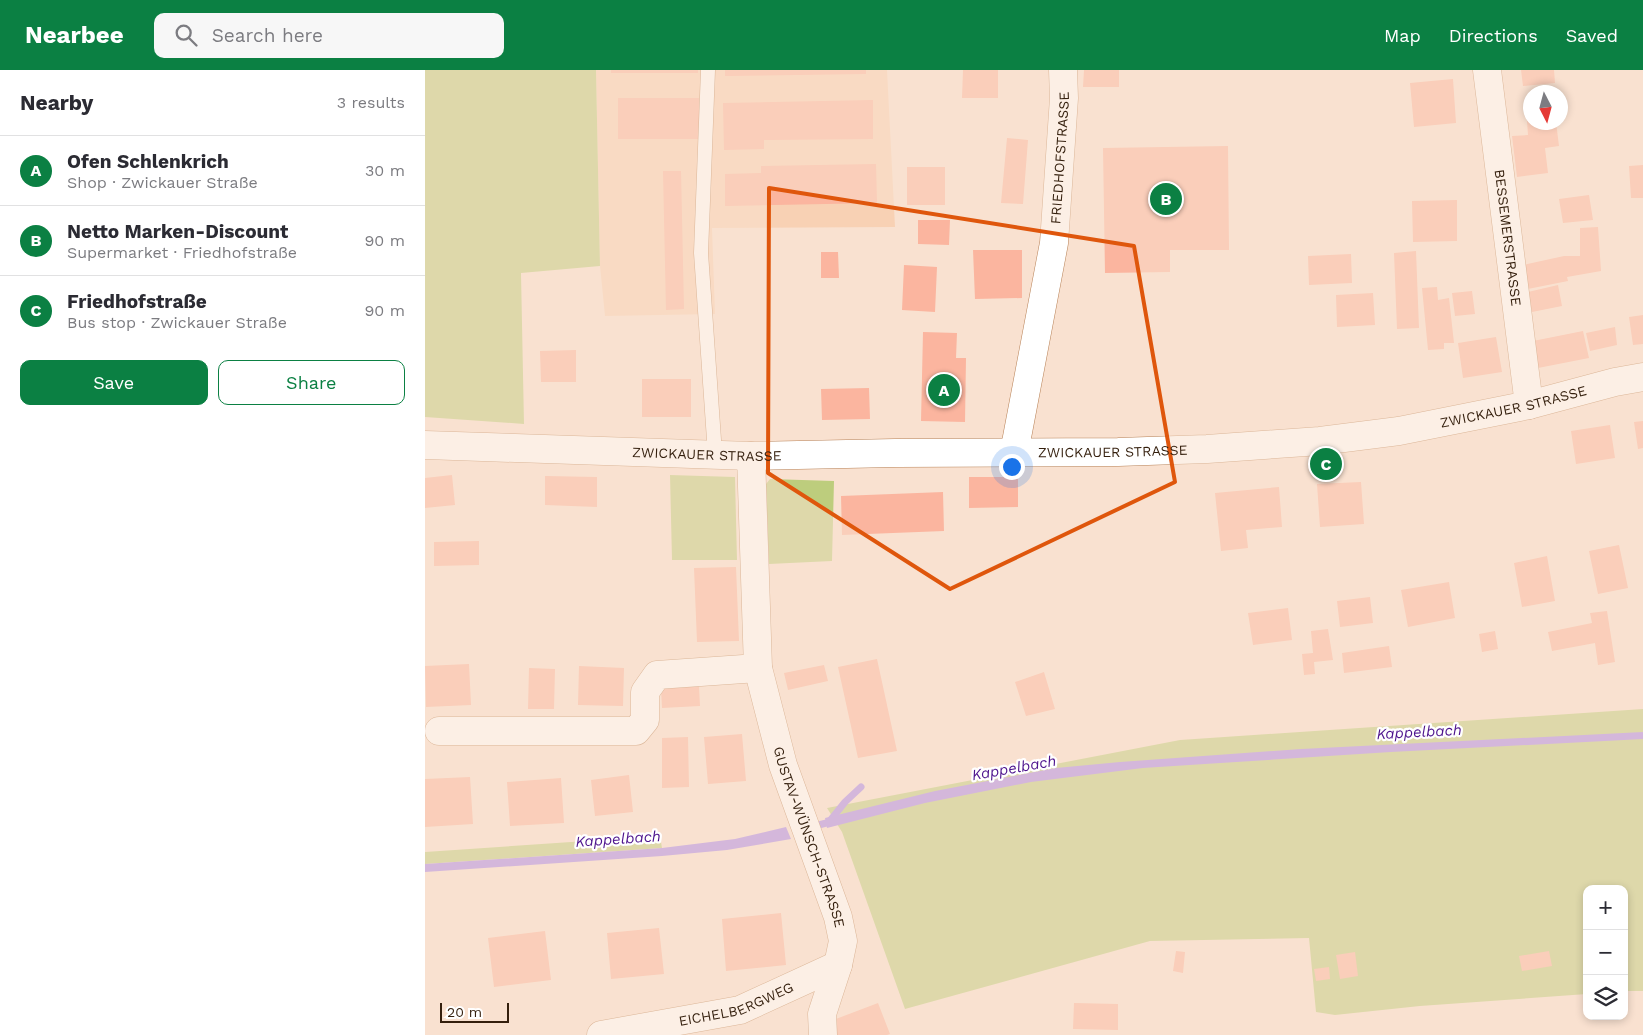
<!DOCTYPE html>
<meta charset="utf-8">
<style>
body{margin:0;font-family:"Work Sans",sans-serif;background:#f7f7f7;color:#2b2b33}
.controls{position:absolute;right:15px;bottom:15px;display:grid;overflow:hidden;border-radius:10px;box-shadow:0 2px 8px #0003}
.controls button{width:45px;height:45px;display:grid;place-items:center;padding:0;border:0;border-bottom:1px solid #e1e1e2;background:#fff;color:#2b2b33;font:25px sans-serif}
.compass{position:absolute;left:1098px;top:15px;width:45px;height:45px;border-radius:50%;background:#fff;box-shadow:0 2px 8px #0003;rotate:174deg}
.scale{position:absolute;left:15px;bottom:12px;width:69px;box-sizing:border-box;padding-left:5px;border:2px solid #341f0d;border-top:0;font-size:14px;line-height:18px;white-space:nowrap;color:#341f0d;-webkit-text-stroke:4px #fff;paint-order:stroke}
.you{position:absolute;left:586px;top:396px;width:18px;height:18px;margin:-12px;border:4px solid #fff;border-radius:50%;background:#1a73e8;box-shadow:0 0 0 8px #1a73e833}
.badge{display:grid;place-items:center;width:32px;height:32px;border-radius:50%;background:#0b8043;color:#fff;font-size:16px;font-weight:700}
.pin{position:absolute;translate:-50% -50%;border:2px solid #fff;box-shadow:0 1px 5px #0006}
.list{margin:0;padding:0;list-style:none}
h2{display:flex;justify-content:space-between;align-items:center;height:65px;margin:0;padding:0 20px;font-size:21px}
h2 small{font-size:16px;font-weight:400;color:#7c7c81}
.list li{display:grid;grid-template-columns:32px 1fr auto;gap:15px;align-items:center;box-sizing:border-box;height:70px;padding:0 20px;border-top:1px solid #e1e1e2}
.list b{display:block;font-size:19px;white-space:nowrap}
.list p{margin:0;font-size:16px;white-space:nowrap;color:#7c7c81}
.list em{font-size:16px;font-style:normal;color:#7c7c81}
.actions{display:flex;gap:10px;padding:15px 20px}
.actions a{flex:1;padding:11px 0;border:1px solid #0b8043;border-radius:10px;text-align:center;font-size:18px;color:#0b8043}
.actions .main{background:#0b8043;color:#fff}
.icon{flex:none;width:28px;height:28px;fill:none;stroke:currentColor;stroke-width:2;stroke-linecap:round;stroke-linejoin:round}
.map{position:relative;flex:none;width:1218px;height:965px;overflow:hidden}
header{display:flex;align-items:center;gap:30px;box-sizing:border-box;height:70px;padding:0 25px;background:#0b8043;color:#fff}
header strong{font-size:24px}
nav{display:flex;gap:28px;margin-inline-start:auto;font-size:18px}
.search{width:350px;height:45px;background:#f7f7f7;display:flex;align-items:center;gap:12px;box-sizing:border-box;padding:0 18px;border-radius:10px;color:#7c7c81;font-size:19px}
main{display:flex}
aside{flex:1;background:#fff}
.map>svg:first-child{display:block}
.built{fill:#f8d1b4}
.green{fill:#bdcd7d}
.water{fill:#a784e9}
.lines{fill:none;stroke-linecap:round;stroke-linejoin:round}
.stream{stroke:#a784e9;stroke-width:7}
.building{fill:#fbb59f}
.lane-casing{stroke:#b88257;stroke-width:15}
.street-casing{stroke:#b88257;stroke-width:29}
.secondary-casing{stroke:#b88257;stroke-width:29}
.lane{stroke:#fff;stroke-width:14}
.street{stroke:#fff;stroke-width:28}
.secondary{stroke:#fff;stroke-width:28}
.marked{fill:none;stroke:#df560c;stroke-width:4;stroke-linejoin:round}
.labels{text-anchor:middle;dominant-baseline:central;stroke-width:4.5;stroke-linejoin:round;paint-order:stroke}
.street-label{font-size:14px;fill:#341f0d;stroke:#fff}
.water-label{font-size:15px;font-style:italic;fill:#4d138d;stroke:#fff}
</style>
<header>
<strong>Nearbee</strong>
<div class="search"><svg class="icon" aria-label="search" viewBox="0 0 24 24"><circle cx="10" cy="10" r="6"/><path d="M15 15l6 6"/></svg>Search here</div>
<nav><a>Map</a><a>Directions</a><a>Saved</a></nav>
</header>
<main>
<aside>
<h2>Nearby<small>3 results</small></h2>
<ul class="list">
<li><span class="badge">A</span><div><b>Ofen Schlenkrich</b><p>Shop · Zwickauer Straße</p></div><em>30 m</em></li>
<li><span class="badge">B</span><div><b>Netto Marken-Discount</b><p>Supermarket · Friedhofstraße</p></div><em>90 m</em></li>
<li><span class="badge">C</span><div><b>Friedhofstraße</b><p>Bus stop · Zwickauer Straße</p></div><em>90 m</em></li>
</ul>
<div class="actions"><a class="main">Save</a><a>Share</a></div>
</aside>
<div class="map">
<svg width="1218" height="965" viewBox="0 0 1218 965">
<rect width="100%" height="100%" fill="#f9e1d0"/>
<path class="built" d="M 171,0 L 462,0 L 470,157 L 287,158 L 290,244 L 180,246 L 175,196 Z"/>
<path class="green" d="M 0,0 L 171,0 L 175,196 L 96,203 L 99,354 L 0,347 Z
M 245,405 L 310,407 L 312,490 L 247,490 Z
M 345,409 L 409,411 L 407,491 L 344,494 L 341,414 Z
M 1218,639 L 1218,921 L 1199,921 L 1199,819 L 1162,819 L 1162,924 L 995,936 L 910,945 L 891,942 L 884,868 L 725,871 L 480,939 L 417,762 L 402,738 L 755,670 Z
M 235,766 L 237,778 L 0,794 L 0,782 Z"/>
<path class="water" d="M 1218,662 L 1218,669 L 966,682 L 718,698 L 606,712 L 500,733 L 402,758 L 400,748 L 510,721 L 631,698 L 695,692 L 876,679 Z
M 361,757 L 366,769 L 302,780 L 237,786 L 0,802 L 0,794 L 237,778 L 310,769 Z"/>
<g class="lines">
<path class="stream" d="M 404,752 L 420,732 L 436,717
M 386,757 L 409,751"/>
</g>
<path class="building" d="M 186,0 L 273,0 L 273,3 L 186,3 Z
M 300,0 L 441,0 L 441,4 L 300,6 Z
M 538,0 L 573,0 L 573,28 L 537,28 Z
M 659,0 L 694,0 L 694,17 L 658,17 Z
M 1096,0 L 1129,0 L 1130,13 L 1098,16 Z
M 1028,9 L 1031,53 L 989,57 L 985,13 Z
M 193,28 L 274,28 L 274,69 L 193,69 Z
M 448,30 L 448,69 L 339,70 L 339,79 L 299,80 L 298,33 Z
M 1102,51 L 1131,52 L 1134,76 L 1120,78 L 1123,103 L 1092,107 L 1087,66 L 1103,65 Z
M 582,68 L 603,70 L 598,134 L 576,133 Z
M 803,76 L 804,180 L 745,180 L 745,202 L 680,203 L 678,78 Z
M 451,94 L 452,133 L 300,136 L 300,104 L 336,103 L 336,96 Z
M 1218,95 L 1218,128 L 1206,128 L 1204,96 Z
M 482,97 L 520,97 L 520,135 L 482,135 Z
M 238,101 L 256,101 L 259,239 L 241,240 Z
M 1164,125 L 1168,150 L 1138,153 L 1134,129 Z
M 1032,130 L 1032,171 L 988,172 L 987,131 Z
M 493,150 L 525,150 L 524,175 L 493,174 Z
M 1173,157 L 1176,201 L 1142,207 L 1143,211 L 1098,220 L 1093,196 L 1139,186 L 1155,186 L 1155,158 Z
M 548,180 L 597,180 L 597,228 L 550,229 Z
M 991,181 L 994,258 L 972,259 L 969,183 Z
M 396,182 L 413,182 L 414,208 L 396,208 Z
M 926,184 L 927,213 L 884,215 L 883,186 Z
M 479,195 L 512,197 L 510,242 L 477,240 Z
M 1133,215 L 1137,236 L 1107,242 L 1103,222 Z
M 1012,217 L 1013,230 L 1024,228 L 1029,273 L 1019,273 L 1019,279 L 1003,280 L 997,218 Z
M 1047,221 L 1050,244 L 1030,246 L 1027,223 Z
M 948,223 L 950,255 L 912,257 L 911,225 Z
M 1218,245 L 1218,274 L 1208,275 L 1204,247 Z
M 1190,257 L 1192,275 L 1165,281 L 1161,263 Z
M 1158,261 L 1164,288 L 1113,298 L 1108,271 Z
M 498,262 L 532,263 L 531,288 L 541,288 L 540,352 L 496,351 Z
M 1071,267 L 1077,302 L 1038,308 L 1033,273 Z
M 151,280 L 151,312 L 116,312 L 115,281 Z
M 217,309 L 266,309 L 266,347 L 217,347 Z
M 444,318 L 445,349 L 397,350 L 396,319 Z
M 1218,351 L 1218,378 L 1213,379 L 1209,352 Z
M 1185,355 L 1190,388 L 1151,394 L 1146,361 Z
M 27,405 L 30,435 L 0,438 L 0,408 Z
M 120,406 L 172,407 L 172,437 L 120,435 Z
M 544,407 L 593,407 L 593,437 L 544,438 Z
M 936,412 L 939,454 L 895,457 L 892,414 Z
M 854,417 L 857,457 L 821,460 L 823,478 L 796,481 L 790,423 Z
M 518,422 L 519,461 L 417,465 L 416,426 Z
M 54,471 L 54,495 L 9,496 L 9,472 Z
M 1194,475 L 1203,518 L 1173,524 L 1164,481 Z
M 1122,486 L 1130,531 L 1097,537 L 1089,493 Z
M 311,497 L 314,571 L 272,572 L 269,498 Z
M 1024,512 L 1030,548 L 983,557 L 976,520 Z
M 945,527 L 948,553 L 915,557 L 912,531 Z
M 863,538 L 867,570 L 828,575 L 823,543 Z
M 1182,541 L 1190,592 L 1173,595 L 1170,573 L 1127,581 L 1123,562 L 1167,553 L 1165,543 Z
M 903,559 L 908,590 L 889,592 L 890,604 L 879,605 L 877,584 L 888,583 L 886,561 Z
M 1070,561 L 1073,579 L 1057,582 L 1054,564 Z
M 964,576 L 967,597 L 919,603 L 917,583 Z
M 452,589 L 472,681 L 433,688 L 413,597 Z
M 44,594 L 46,635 L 1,637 L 0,596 Z
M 399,595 L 403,611 L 363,620 L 359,603 Z
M 154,596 L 199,598 L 198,636 L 153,635 Z
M 104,598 L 130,599 L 129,639 L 103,639 Z
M 619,602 L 630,639 L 601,646 L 590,612 Z
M 274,616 L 275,636 L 237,638 L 236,619 Z
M 317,664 L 321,711 L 283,714 L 279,667 Z
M 263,667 L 264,717 L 237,718 L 237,668 Z
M 204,705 L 208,742 L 170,746 L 166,710 Z
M 45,707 L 48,754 L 0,757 L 0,709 Z
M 136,708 L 139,753 L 85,756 L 82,712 Z
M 356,843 L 361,895 L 301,901 L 297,849 Z
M 234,858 L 239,904 L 186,909 L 182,863 Z
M 120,861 L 126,910 L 69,917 L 63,868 Z
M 751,881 L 760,882 L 758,903 L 748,901 Z
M 1124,881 L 1127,896 L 1097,901 L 1094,886 Z
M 930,882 L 933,906 L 915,909 L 911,885 Z
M 904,897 L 905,909 L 891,911 L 889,899 Z
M 453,933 L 465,964 L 462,965 L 409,965 L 403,952 Z
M 649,933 L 693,934 L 693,960 L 648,959 Z"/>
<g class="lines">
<g class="lane-casing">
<path id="lane" d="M 283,0 L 276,183 L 290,384"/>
</g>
<g class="street-casing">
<g id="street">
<path id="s1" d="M 1062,0 L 1104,335"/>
<path id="s2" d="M 589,383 L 629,173 L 639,28 L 638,0"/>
<path id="s3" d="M 326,386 L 333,598 L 358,695 L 413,847 L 418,871 L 413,895 L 397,944 L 398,965"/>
<path d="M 14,661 L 211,661 L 220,650 L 220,622 L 232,605 L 333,598"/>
<path id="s4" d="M 176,965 L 315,940 L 413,895"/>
</g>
</g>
<g class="secondary-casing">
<g id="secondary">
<path id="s5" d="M 0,375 L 326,386 L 470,383 L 693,382 L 782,379 L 895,371 L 974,361 L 1104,335 L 1190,312 L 1218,307"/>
</g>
</g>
<use href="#lane" class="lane"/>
<use href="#street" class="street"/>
<use href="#secondary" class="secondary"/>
</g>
<path d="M0 0H1218V965H0ZM 344,118 L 709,176 L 750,412 L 525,519 L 343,403 Z" fill="#f9e1d0" fill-opacity=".55" fill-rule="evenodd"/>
<path class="marked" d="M 344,118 L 709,176 L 750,412 L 525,519 L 343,403 Z"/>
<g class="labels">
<g class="street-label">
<text stroke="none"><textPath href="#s2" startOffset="299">FRIEDHOFSTRASSE</textPath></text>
<text stroke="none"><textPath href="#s1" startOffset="169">BESSEMERSTRASSE</textPath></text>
<text stroke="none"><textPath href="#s5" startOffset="1092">ZWICKAUER STRASSE</textPath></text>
<text stroke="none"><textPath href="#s5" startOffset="688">ZWICKAUER STRASSE</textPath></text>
<text stroke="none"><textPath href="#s5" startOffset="282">ZWICKAUER STRASSE</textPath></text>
<text stroke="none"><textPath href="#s3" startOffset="389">GUSTAV-WÜNSCH-STRASSE</textPath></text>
<text stroke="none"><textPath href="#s4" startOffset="139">EICHELBERGWEG</textPath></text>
</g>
<g class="water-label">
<text transform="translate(994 662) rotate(-3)">Kappelbach</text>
<text transform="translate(589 698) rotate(-10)">Kappelbach</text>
<text transform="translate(193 769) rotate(-4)">Kappelbach</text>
</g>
</g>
</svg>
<div class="controls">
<button>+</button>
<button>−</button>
<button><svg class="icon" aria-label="layers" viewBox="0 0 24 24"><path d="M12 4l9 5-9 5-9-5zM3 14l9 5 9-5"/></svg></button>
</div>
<svg class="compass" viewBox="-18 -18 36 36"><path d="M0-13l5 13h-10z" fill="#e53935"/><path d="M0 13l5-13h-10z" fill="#7c7c81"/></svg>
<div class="scale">20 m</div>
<div class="you"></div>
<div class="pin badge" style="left:519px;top:320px">A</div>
<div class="pin badge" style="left:741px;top:129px">B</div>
<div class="pin badge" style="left:901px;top:394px">C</div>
</div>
</main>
